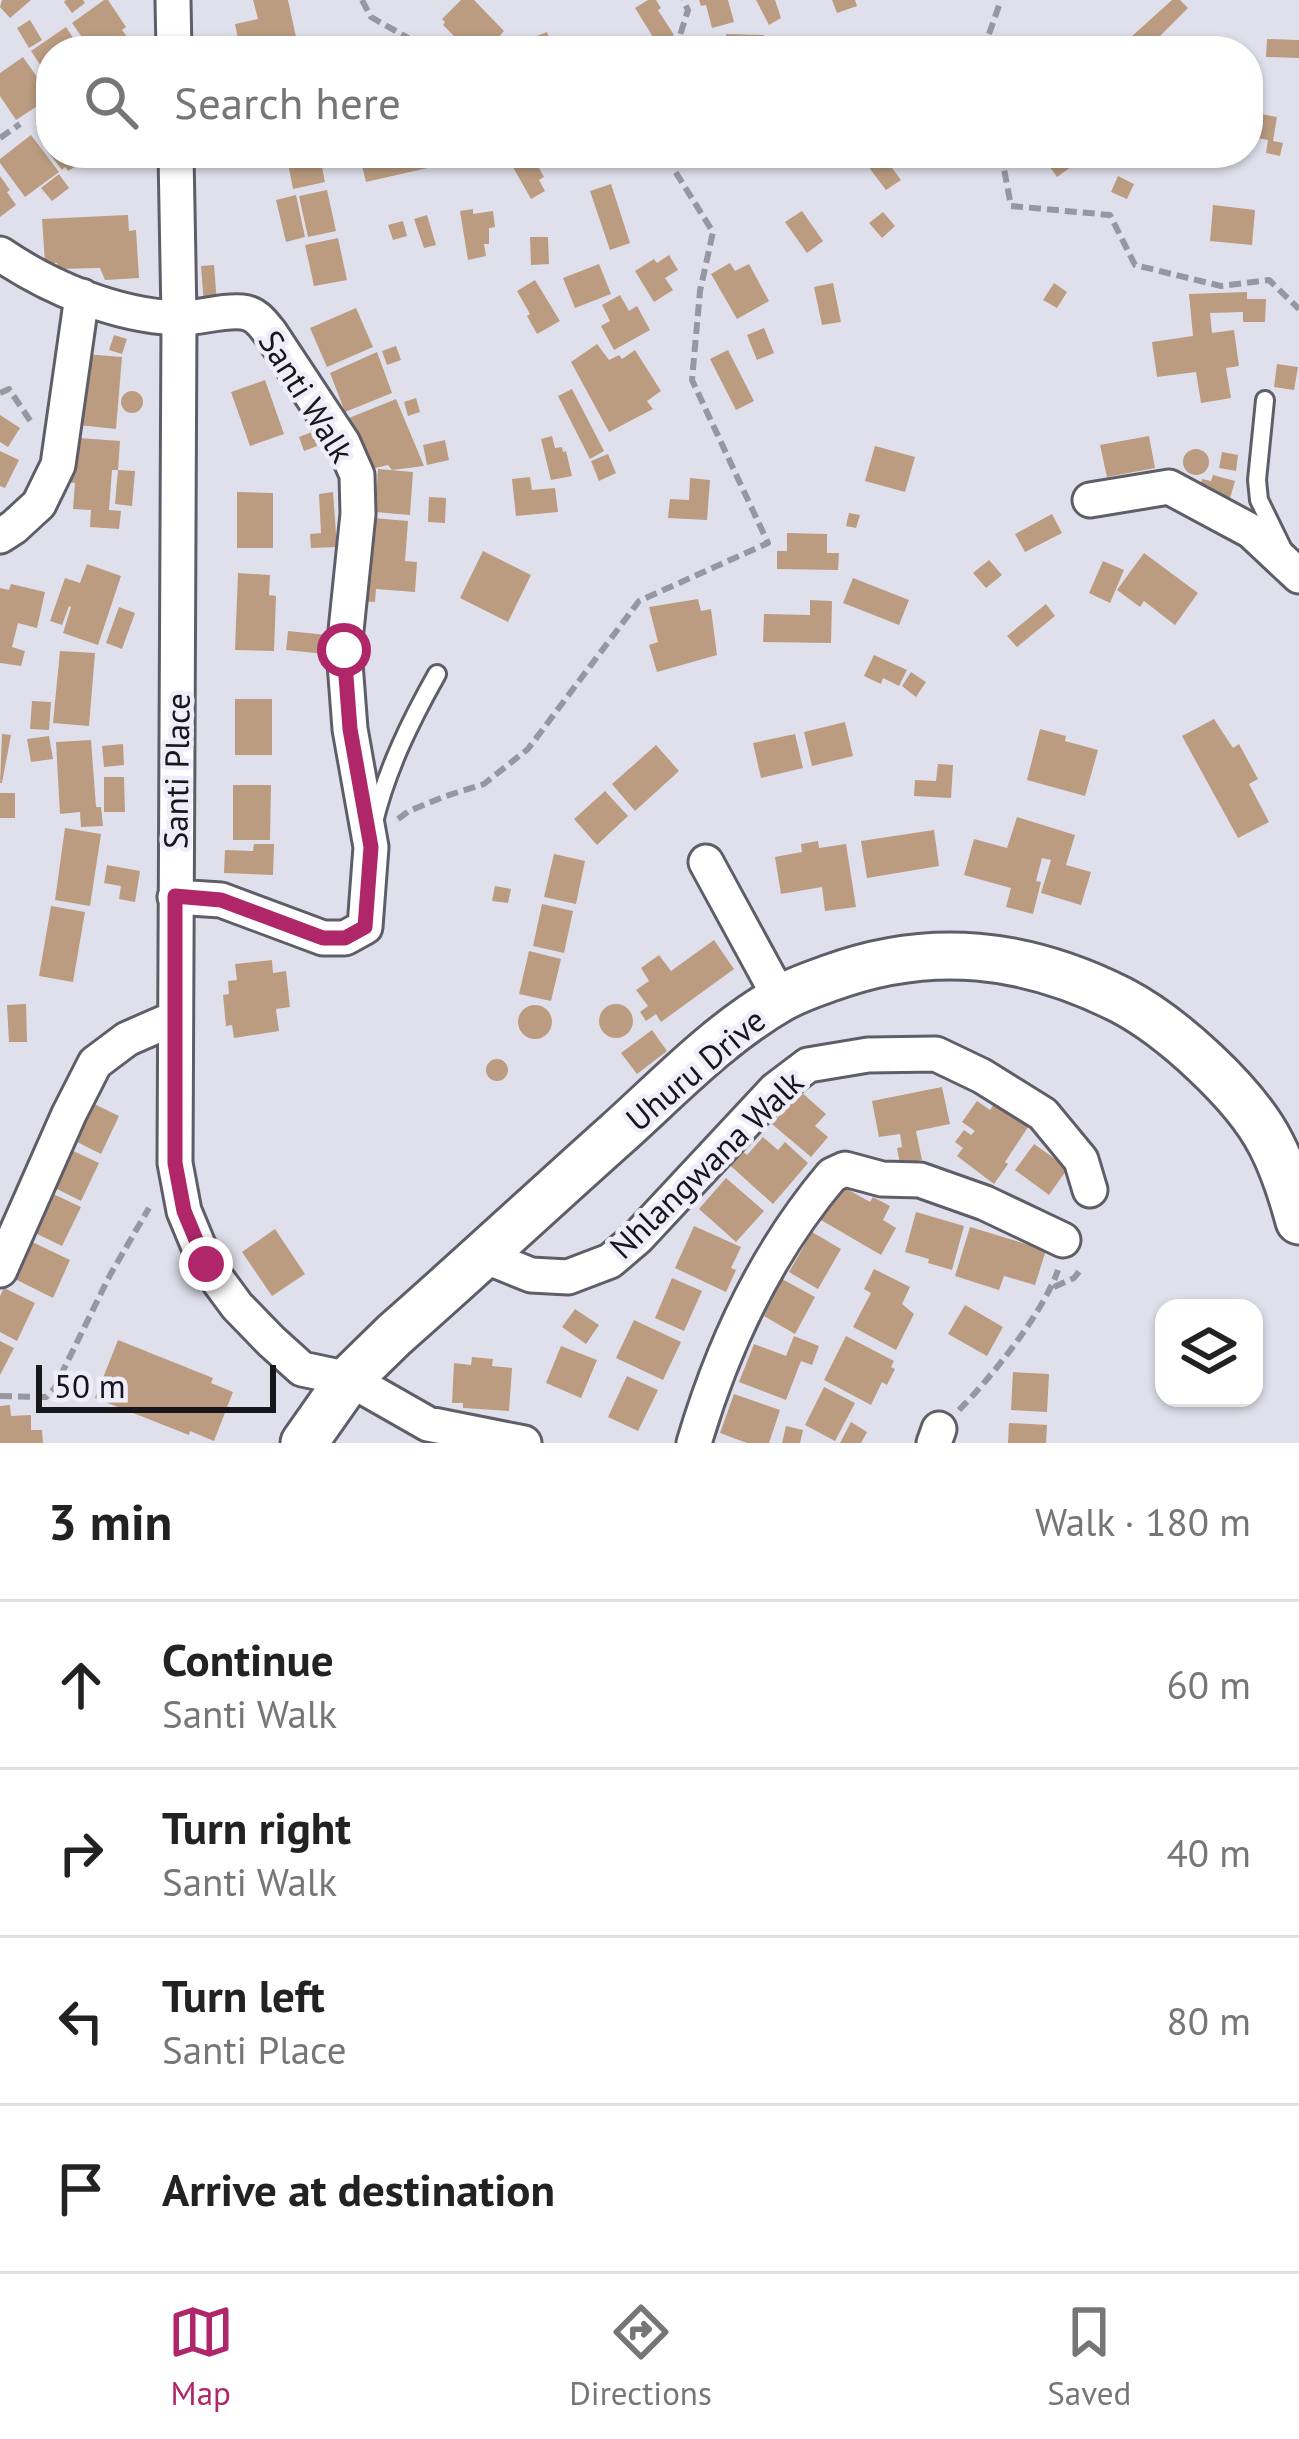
<!DOCTYPE html>
<meta charset="utf-8">
<style>
body{margin:0;font-family:"PT Sans",sans-serif;background:#f2f2f2;color:#222}
.controls{position:absolute;right:36px;bottom:36px;display:grid;overflow:hidden;border-radius:24px;box-shadow:0 3px 9px #0004}
.controls button{width:108px;height:108px;display:grid;place-items:center;padding:0;border:0;border-bottom:3px solid #e0e0e0;background:#fff;color:#222;font:60px sans-serif}
.scale{position:absolute;left:36px;bottom:30px;width:240px;box-sizing:border-box;padding-left:12px;border:6px solid #17171b;border-top:0;font-size:33px;line-height:42px;white-space:nowrap;color:#17171b;-webkit-text-stroke:9px #eeedf9;paint-order:stroke}
.stop{position:absolute;width:36px;height:36px;margin:-27px;border:9px solid #b02769;border-radius:50%;background:#fff}
.stop.end{background:#b02769;border-color:#fff;box-shadow:0 3px 12px #0008}
.list{margin:0;padding:0;list-style:none}
h2{display:flex;justify-content:space-between;align-items:center;height:156px;margin:0;padding:0 48px;font-size:51px}
h2 small{font-size:39px;font-weight:400;color:#767676}
.list li{display:grid;grid-template-columns:78px 1fr auto;gap:36px;align-items:center;box-sizing:border-box;height:168px;padding:0 48px;border-top:3px solid #e0e0e0}
.list b{display:block;font-size:45px;white-space:nowrap}
.list p{margin:0;font-size:39px;white-space:nowrap;color:#767676}
.list em{font-size:39px;font-style:normal;color:#767676}
.icon{flex:none;width:66px;height:66px;fill:none;stroke:currentColor;stroke-width:2;stroke-linecap:round;stroke-linejoin:round}
.map{position:relative;flex:none;width:1299px;height:1443px;overflow:hidden}
.search{position:absolute;background:#fff;box-shadow:0 3px 9px #0004;left:36px;right:36px;top:36px;height:132px;display:flex;align-items:center;gap:30px;box-sizing:border-box;padding:0 42px;border-radius:48px;color:#767676;font-size:45px}
.sheet{height:828px;background:#fff}
nav{display:flex;justify-content:space-around;align-items:center;box-sizing:border-box;height:168px;border-top:3px solid #e0e0e0;background:#fff;font-size:33px;color:#767676}
nav a{display:grid;justify-items:center;gap:6px}
nav .on{color:#b02769}
.map>svg:first-child{display:block}
.building{fill:#bb9c81}
.lines{fill:none;stroke-linecap:round;stroke-linejoin:round}
.lane-casing{stroke:#5f5e68;stroke-width:22}
.street-casing{stroke:#5f5e68;stroke-width:39}
.secondary-casing{stroke:#5f5e68;stroke-width:51}
.path{stroke:#9797a1;stroke-width:6;stroke-dasharray:12 6;stroke-linecap:butt}
.lane{stroke:#fff;stroke-width:16}
.street{stroke:#fff;stroke-width:33}
.secondary{stroke:#fff;stroke-width:45}
.route{stroke:#b02769;stroke-width:15}
.labels{text-anchor:middle;dominant-baseline:central;stroke-width:9;stroke-linejoin:round;paint-order:stroke}
.street-label{font-size:33px;fill:#17171b;stroke:#eeedf9}
</style>
<div class="map">
<svg width="1299" height="1443" viewBox="0 0 1299 1443">
<rect width="100%" height="100%" fill="#e0e0ec"/>
<path class="building" d="M 2,0 L 31,0 L 10,18 L 0,7 Z
M 66,0 L 83,0 L 85,3 L 72,13 L 64,2 Z
M 104,0 L 108,0 L 126,27 L 122,30 L 130,41 L 116,51 L 91,50 L 72,23 Z
M 253,0 L 288,0 L 296,37 L 240,49 L 235,24 L 258,19 Z
M 461,0 L 474,0 L 504,31 L 496,40 L 504,48 L 500,51 L 469,51 L 443,25 L 445,22 L 442,19 Z
M 648,0 L 656,0 L 661,8 L 658,10 L 674,35 L 658,45 L 635,8 Z
M 699,0 L 728,0 L 734,22 L 712,28 L 706,5 L 701,6 Z
M 756,0 L 775,0 L 781,18 L 769,25 Z
M 832,0 L 855,0 L 857,6 L 837,13 Z
M 1172,0 L 1180,0 L 1188,8 L 1145,51 L 1126,51 L 1121,46 Z
M 30,20 L 42,40 L 29,48 L 17,28 Z
M 66,27 L 80,48 L 84,46 L 87,51 L 51,51 L 51,81 L 31,51 Z
M 547,32 L 552,45 L 532,51 L 527,40 Z
M 726,34 L 764,35 L 763,51 L 726,51 Z
M 323,39 L 325,51 L 275,51 L 275,49 Z
M 1267,39 L 1299,40 L 1299,58 L 1266,57 Z
M 23,57 L 51,97 L 16,120 L 0,96 L 0,73 Z
M 1255,113 L 1277,117 L 1273,141 L 1283,143 L 1280,156 L 1266,153 L 1268,140 L 1251,137 Z
M 51,116 L 51,148 L 36,127 Z
M 31,135 L 59,172 L 25,197 L 0,163 L 0,159 Z
M 49,153 L 98,153 L 68,171 L 65,167 L 62,170 Z
M 211,153 L 250,153 L 251,155 L 214,164 Z
M 286,153 L 319,153 L 325,182 L 293,189 Z
M 326,153 L 362,153 L 363,160 L 328,167 Z
M 416,153 L 446,153 L 449,163 L 366,182 L 362,166 Z
M 505,153 L 544,153 L 534,159 L 544,177 L 539,180 L 545,191 L 531,199 Z
M 858,153 L 881,153 L 901,180 L 886,190 Z
M 1061,153 L 1078,153 L 1082,159 L 1057,177 L 1047,163 Z
M 59,174 L 69,188 L 52,201 L 41,188 Z
M 0,176 L 10,190 L 7,192 L 16,205 L 0,217 Z
M 1118,176 L 1134,184 L 1127,199 L 1111,192 Z
M 611,184 L 630,243 L 610,250 L 590,191 Z
M 327,190 L 336,231 L 308,237 L 299,196 Z
M 296,195 L 305,237 L 286,242 L 276,200 Z
M 1213,205 L 1255,210 L 1252,245 L 1210,241 Z
M 473,209 L 473,214 L 493,211 L 495,227 L 489,228 L 489,244 L 484,244 L 486,256 L 468,260 L 460,211 Z
M 802,211 L 823,241 L 807,253 L 785,222 Z
M 883,212 L 895,226 L 882,238 L 869,223 Z
M 128,215 L 129,231 L 136,230 L 139,278 L 105,280 L 100,268 L 59,269 L 57,263 L 45,263 L 42,219 Z
M 427,215 L 436,245 L 424,248 L 414,219 Z
M 403,221 L 407,236 L 393,240 L 388,225 Z
M 530,237 L 548,237 L 549,264 L 531,265 Z
M 338,238 L 347,280 L 314,286 L 305,245 Z
M 669,255 L 678,270 L 665,278 L 673,290 L 654,302 L 635,271 L 654,259 L 657,263 Z
M 730,263 L 735,271 L 749,264 L 769,301 L 737,319 L 711,274 Z
M 599,264 L 611,294 L 575,308 L 563,278 Z
M 214,265 L 217,304 L 204,305 L 201,266 Z
M 535,280 L 560,321 L 537,334 L 527,316 L 530,314 L 517,291 Z
M 833,283 L 841,322 L 822,325 L 814,287 Z
M 1054,283 L 1067,292 L 1057,308 L 1043,300 Z
M 1247,292 L 1247,299 L 1266,299 L 1265,322 L 1243,322 L 1243,312 L 1210,313 L 1212,333 L 1234,330 L 1239,366 L 1226,368 L 1231,398 L 1201,403 L 1196,372 L 1157,377 L 1152,342 L 1193,336 L 1189,294 Z
M 620,295 L 629,311 L 637,306 L 650,330 L 614,350 L 601,326 L 610,321 L 602,305 Z
M 356,308 L 373,347 L 327,367 L 310,328 Z
M 764,328 L 774,353 L 757,360 L 747,335 Z
M 114,335 L 127,339 L 122,354 L 109,350 Z
M 597,344 L 609,360 L 619,355 L 622,359 L 635,350 L 661,391 L 647,401 L 653,409 L 609,432 L 571,362 Z
M 396,346 L 401,360 L 387,365 L 382,351 Z
M 728,350 L 754,401 L 736,410 L 710,359 Z
M 377,352 L 392,393 L 345,412 L 330,373 Z
M 85,354 L 122,357 L 116,429 L 79,425 Z
M 1277,364 L 1298,367 L 1294,390 L 1274,387 Z
M 265,380 L 284,434 L 250,446 L 231,392 Z
M 572,389 L 604,451 L 590,459 L 558,396 Z
M121 402a11 11 0 1 1 22 0a11 11 0 1 1-22 0Z
M 416,398 L 420,412 L 408,416 L 404,402 Z
M 396,399 L 424,466 L 392,470 L 388,465 L 371,469 L 339,422 Z
M 0,415 L 20,428 L 8,447 L 0,442 Z
M 312,432 L 317,446 L 304,451 L 299,437 Z
M 552,436 L 555,448 L 562,447 L 563,452 L 566,451 L 572,476 L 551,480 L 541,439 Z
M 1149,436 L 1155,468 L 1107,477 L 1100,445 Z
M 79,438 L 120,441 L 118,470 L 112,470 L 109,510 L 121,511 L 119,529 L 90,527 L 91,510 L 73,509 L 75,483 L 65,482 L 71,454 L 77,454 Z
M 445,440 L 449,460 L 427,465 L 423,445 Z
M 875,446 L 915,457 L 905,492 L 865,481 Z
M1183 462a13 13 0 1 1 26 0a13 13 0 1 1-26 0Z
M 0,451 L 19,460 L 5,488 L 0,486 Z
M 1222,452 L 1238,455 L 1236,471 L 1219,468 Z
M 608,454 L 616,473 L 599,481 L 591,461 Z
M 378,469 L 413,472 L 410,515 L 375,512 Z
M 118,470 L 135,471 L 132,506 L 115,504 Z
M 1213,475 L 1235,481 L 1229,502 L 1199,493 L 1202,479 L 1211,481 Z
M 530,477 L 532,490 L 555,488 L 558,512 L 516,516 L 512,479 Z
M 690,478 L 710,480 L 707,520 L 668,518 L 670,499 L 689,500 Z
M 237,492 L 273,493 L 273,548 L 237,548 Z
M 333,492 L 337,547 L 311,548 L 310,534 L 321,533 L 319,494 Z
M 429,497 L 446,498 L 445,523 L 428,522 Z
M 849,513 L 860,515 L 856,528 L 846,526 Z
M 1052,514 L 1062,533 L 1025,552 L 1015,534 Z
M 373,518 L 408,521 L 405,561 L 417,562 L 415,592 L 376,589 L 375,602 L 357,601 L 360,557 L 371,558 Z
M 787,533 L 827,534 L 827,553 L 839,553 L 838,570 L 777,569 L 777,551 L 787,551 Z
M 483,551 L 531,575 L 508,622 L 460,598 Z
M 1144,553 L 1198,593 L 1175,625 L 1144,601 L 1140,607 L 1117,590 Z
M 989,560 L 1002,575 L 986,588 L 973,573 Z
M 1103,561 L 1124,570 L 1110,603 L 1089,593 Z
M 87,564 L 121,576 L 98,645 L 63,633 L 71,607 L 69,606 L 62,625 L 50,621 L 65,578 L 80,583 Z
M 238,573 L 270,575 L 269,595 L 276,596 L 274,651 L 235,650 Z
M 853,578 L 909,600 L 899,625 L 843,603 Z
M 11,584 L 45,592 L 37,628 L 18,623 L 12,647 L 25,651 L 21,666 L 0,663 L 0,588 L 9,590 Z
M 698,599 L 701,611 L 711,609 L 717,655 L 657,672 L 649,645 L 658,642 L 649,607 Z
M 810,600 L 832,601 L 831,643 L 763,642 L 764,614 L 810,615 Z
M 1046,604 L 1055,616 L 1017,647 L 1007,636 Z
M 119,607 L 135,613 L 122,649 L 106,643 Z
M 288,631 L 327,635 L 325,654 L 286,650 Z
M 60,651 L 95,653 L 89,726 L 53,723 Z
M 874,655 L 907,670 L 899,686 L 883,678 L 881,684 L 864,676 Z
M 911,672 L 926,682 L 916,697 L 902,686 Z
M 235,699 L 272,699 L 272,755 L 235,755 Z
M 32,701 L 51,702 L 49,730 L 30,729 Z
M 1214,719 L 1233,748 L 1239,744 L 1258,779 L 1249,784 L 1269,822 L 1238,838 L 1182,736 Z
M 845,722 L 853,756 L 812,766 L 804,732 Z
M 1040,729 L 1066,736 L 1065,741 L 1098,750 L 1085,796 L 1027,780 Z
M 2,734 L 11,735 L 2,783 L 0,783 Z
M 795,734 L 803,768 L 761,778 L 753,743 Z
M 49,736 L 53,759 L 31,762 L 27,739 Z
M 91,740 L 96,807 L 101,807 L 103,826 L 81,827 L 80,812 L 60,814 L 56,742 Z
M 123,744 L 124,765 L 104,767 L 102,746 Z
M 656,745 L 679,771 L 635,811 L 612,784 Z
M 938,764 L 953,765 L 951,798 L 914,796 L 915,780 L 936,781 Z
M 104,777 L 124,777 L 125,812 L 104,812 Z
M 233,785 L 271,785 L 270,840 L 233,840 Z
M 605,791 L 628,816 L 597,845 L 574,819 Z
M 0,793 L 15,793 L 15,818 L 0,818 Z
M 1017,817 L 1075,835 L 1066,865 L 1091,872 L 1081,905 L 1041,893 L 1051,860 L 1042,858 L 1036,881 L 1041,882 L 1033,914 L 1006,907 L 1011,888 L 964,875 L 974,839 L 1007,848 Z
M 65,828 L 101,834 L 90,906 L 55,900 Z
M 934,830 L 939,866 L 867,878 L 861,841 Z
M 818,841 L 819,848 L 846,844 L 856,907 L 825,911 L 822,887 L 781,894 L 775,857 L 802,852 L 801,844 Z
M 254,844 L 274,844 L 273,875 L 224,873 L 225,850 L 253,851 Z
M 554,854 L 585,861 L 576,904 L 544,897 Z
M 107,865 L 140,871 L 135,902 L 119,899 L 121,886 L 104,883 Z
M 495,886 L 511,889 L 508,903 L 492,901 Z
M 542,904 L 573,911 L 564,953 L 533,946 Z
M 51,906 L 85,912 L 73,982 L 39,976 Z
M 714,940 L 734,969 L 661,1022 L 656,1014 L 646,1021 L 640,1012 L 648,1006 L 636,990 L 649,981 L 641,968 L 659,955 L 671,971 Z
M 529,951 L 561,959 L 551,1001 L 519,994 Z
M 272,960 L 273,973 L 286,971 L 290,1007 L 276,1009 L 279,1031 L 234,1038 L 232,1025 L 226,1026 L 223,995 L 229,994 L 228,981 L 237,980 L 235,964 Z
M 26,1004 L 27,1042 L 9,1042 L 7,1005 Z
M599 1021a17 17 0 1 1 34 0a17 17 0 1 1-34 0Z
M518 1022a17 17 0 1 1 34 0a17 17 0 1 1-34 0Z
M 652,1030 L 667,1051 L 637,1074 L 621,1053 Z
M486 1070a11 11 0 1 1 22 0a11 11 0 1 1-22 0Z
M 942,1087 L 950,1124 L 916,1131 L 922,1160 L 900,1164 L 897,1148 L 902,1147 L 900,1134 L 879,1137 L 872,1101 Z
M 800,1091 L 826,1114 L 815,1126 L 828,1137 L 811,1157 L 772,1124 Z
M 997,1100 L 1030,1124 L 1005,1162 L 1008,1164 L 994,1184 L 957,1156 L 963,1148 L 955,1142 L 964,1130 L 971,1135 L 975,1131 L 962,1122 L 977,1101 L 990,1110 Z
M 90,1102 L 119,1116 L 101,1154 L 73,1140 Z
M 763,1137 L 778,1150 L 785,1142 L 808,1163 L 773,1204 L 723,1159 L 735,1145 L 747,1155 Z
M 1034,1144 L 1068,1168 L 1049,1195 L 1015,1170 Z
M 69,1149 L 99,1163 L 81,1201 L 51,1186 Z
M 726,1178 L 764,1211 L 736,1242 L 699,1209 Z
M 840,1185 L 870,1202 L 873,1197 L 890,1206 L 883,1220 L 896,1228 L 881,1255 L 821,1220 Z
M 49,1192 L 81,1207 L 62,1246 L 31,1231 Z
M 916,1212 L 964,1226 L 952,1270 L 928,1263 L 929,1259 L 905,1252 Z
M 694,1226 L 741,1247 L 731,1268 L 736,1270 L 726,1292 L 675,1268 Z
M 970,1227 L 1046,1250 L 1035,1285 L 1004,1276 L 999,1290 L 955,1276 Z
M 275,1229 L 305,1274 L 272,1296 L 242,1252 Z
M 812,1232 L 841,1249 L 818,1289 L 789,1272 Z
M 26,1239 L 70,1260 L 53,1298 L 9,1276 Z
M 874,1269 L 910,1287 L 902,1304 L 914,1314 L 896,1350 L 853,1327 L 871,1293 L 864,1289 Z
M 771,1273 L 815,1297 L 795,1334 L 764,1316 L 774,1296 L 763,1289 Z
M 672,1278 L 702,1291 L 684,1331 L 655,1318 Z
M 4,1288 L 35,1303 L 17,1341 L 0,1332 L 0,1296 Z
M 965,1305 L 1003,1327 L 987,1356 L 948,1334 Z
M 575,1309 L 599,1325 L 586,1344 L 562,1327 Z
M 634,1320 L 681,1342 L 663,1380 L 616,1358 Z
M 794,1336 L 819,1346 L 812,1365 L 801,1361 L 786,1400 L 739,1382 L 754,1344 L 786,1356 Z
M 846,1336 L 894,1361 L 891,1367 L 895,1369 L 887,1385 L 882,1382 L 871,1405 L 824,1380 Z
M 118,1340 L 213,1378 L 211,1383 L 233,1392 L 214,1441 L 190,1431 L 189,1435 L 95,1398 Z
M 0,1341 L 14,1348 L 0,1375 Z
M 561,1346 L 597,1360 L 581,1398 L 546,1383 Z
M 472,1357 L 493,1359 L 492,1366 L 512,1368 L 509,1411 L 463,1408 L 463,1403 L 452,1403 L 454,1363 L 471,1365 Z
M 1013,1372 L 1049,1374 L 1047,1412 L 1011,1410 Z
M 627,1376 L 658,1390 L 638,1431 L 608,1417 Z
M 824,1387 L 855,1403 L 835,1441 L 805,1425 Z
M 734,1394 L 780,1410 L 769,1443 L 747,1443 L 720,1433 Z
M 10,1405 L 11,1416 L 31,1415 L 31,1430 L 42,1430 L 43,1443 L 0,1443 L 0,1406 Z
M 851,1422 L 867,1432 L 861,1443 L 840,1443 Z
M 1009,1423 L 1047,1425 L 1046,1443 L 1008,1443 Z
M 786,1426 L 803,1430 L 800,1443 L 782,1443 Z"/>
<g class="lines">
<g class="lane-casing">
<path id="lane" d="M 1265,400 L 1257,480 L 1259,500 L 1283,549
M 374,822 C 387,769 410,722 437,674"/>
</g>
<g class="street-casing">
<path id="street" d="M 173,0 L 174,51
M 176,153 L 179,318 L 175,1163 L 184,1211 L 206,1264 L 237,1306 L 271,1341 L 302,1369 L 349,1379 L 428,1424 L 524,1443
M 0,254 C 50,288 115,315 176,318 C 198,319 220,310 242,312 C 256,313 263,324 271,334 L 343,443 L 357,475 L 358,514 L 344,650 L 350,729 L 371,847 L 365,927 L 345,938 L 323,938 L 221,900 L 175,897
M 1090,500 L 1169,487 L 1251,531 L 1299,576
M 0,536 L 14,527 L 39,504 L 58,465 L 82,296
M 706,862 L 780,998
M 484,1256 L 531,1275 L 568,1277 L 610,1261 L 637,1238 L 775,1090 L 808,1065 L 868,1055 L 936,1054 L 982,1076 L 1043,1114 L 1081,1160 L 1090,1190
M 0,1270 L 69,1114 L 95,1063 L 127,1039 L 175,1018
M 694,1443 C 723,1345 766,1253 832,1175 L 845,1169 L 882,1179 L 920,1180 L 985,1203 L 1063,1240
M 934,1443 L 939,1429"/>
</g>
<g class="secondary-casing">
<path id="secondary" d="M 304,1443 L 349,1379 L 394,1335 C 470,1268 543,1200 618,1133 C 669,1087 719,1034 780,999 C 795,990 813,984 830,978 C 931,941 1026,952 1121,1000 C 1171,1026 1245,1093 1271,1144 C 1283,1167 1292,1195 1299,1221"/>
</g>
<path class="path" d="M 362,0 L 371,17 L 431,51
M 675,51 L 688,10 L 683,0
M 983,51 L 1001,0
M 0,138 L 20,124
M 1001,153 L 1011,206 L 1110,215 L 1135,265 L 1221,286 L 1269,280 L 1299,309
M 0,393 L 9,389 L 31,422
M 398,819 L 409,811 L 446,796 L 484,784 L 528,749 L 639,601 L 768,543 L 692,380 L 700,291 L 713,232 L 673,168 L 670,153
M 1054,1287 L 1074,1278 L 1082,1268
M 0,1396 L 46,1397 L 54,1389 L 110,1275 L 149,1208
M 959,1410 C 991,1378 1043,1313 1058,1270"/>
<use href="#lane" class="lane"/>
<use href="#street" class="street"/>
<use href="#secondary" class="secondary"/>
</g>
<g class="lines">
<path class="route" d="M 206,1264 L 184,1211 L 175,1163 L 175,896 L 221,900 L 323,938 L 345,938 L 365,927 L 371,847 L 350,729 L 344,650"/>
</g>
<g class="labels">
<g class="street-label">
<text transform="translate(307 396) rotate(58)">Santi Walk</text>
<text transform="translate(176 771) rotate(-89)">Santi Place</text>
<text transform="translate(695 1069) rotate(-40)">Uhuru Drive</text>
<text transform="translate(706 1164) rotate(-44)">Nhlangwana Walk</text>
</g>
</g>
</svg>
<div class="controls">
<button><svg class="icon" aria-label="layers" viewBox="0 0 24 24"><path d="M12 4l9 5-9 5-9-5zM3 14l9 5 9-5"/></svg></button>
</div>
<div class="scale">50 m</div>
<div class="stop" style="left:344px;top:650px"></div>
<div class="stop end" style="left:206px;top:1264px"></div>
<div class="search"><svg class="icon" aria-label="search" viewBox="0 0 24 24"><circle cx="10" cy="10" r="6"/><path d="M15 15l6 6"/></svg>Search here</div>
</div>
<section class="sheet">
<h2>3 min<small>Walk · 180 m</small></h2>
<ul class="list">
<li><svg class="icon" aria-label="ahead" viewBox="0 0 24 24"><path d="M12 20V5M6 11l6-6 6 6"/></svg><div><b>Continue</b><p>Santi Walk</p></div><em>60 m</em></li>
<li><svg class="icon" aria-label="right" viewBox="0 0 24 24"><path d="M7 20v-9h11M14 6l5 5-5 5"/></svg><div><b>Turn right</b><p>Santi Walk</p></div><em>40 m</em></li>
<li><svg class="icon" aria-label="left" viewBox="0 0 24 24"><path d="M17 20v-9H6M10 6l-5 5 5 5"/></svg><div><b>Turn left</b><p>Santi Place</p></div><em>80 m</em></li>
<li><svg class="icon" aria-label="arrive" viewBox="0 0 24 24"><path d="M6 21V4h12l-3 4 3 4H6"/></svg><div><b>Arrive at destination</b></div></li>
</ul>
</section>
<nav>
<a class="on"><svg class="icon" aria-label="map" viewBox="0 0 24 24"><path d="M3 6l6-2 6 2 6-2v14l-6 2-6-2-6 2zM9 4v14M15 6v14"/></svg>Map</a>
<a><svg class="icon" aria-label="directions" viewBox="0 0 24 24"><path d="M12 3l9 9-9 9-9-9zM9 14v-3h6M13 9l2 2-2 2"/></svg>Directions</a>
<a><svg class="icon" aria-label="saved" viewBox="0 0 24 24"><path d="M7 4h10v16l-5-4-5 4z"/></svg>Saved</a>
</nav>
